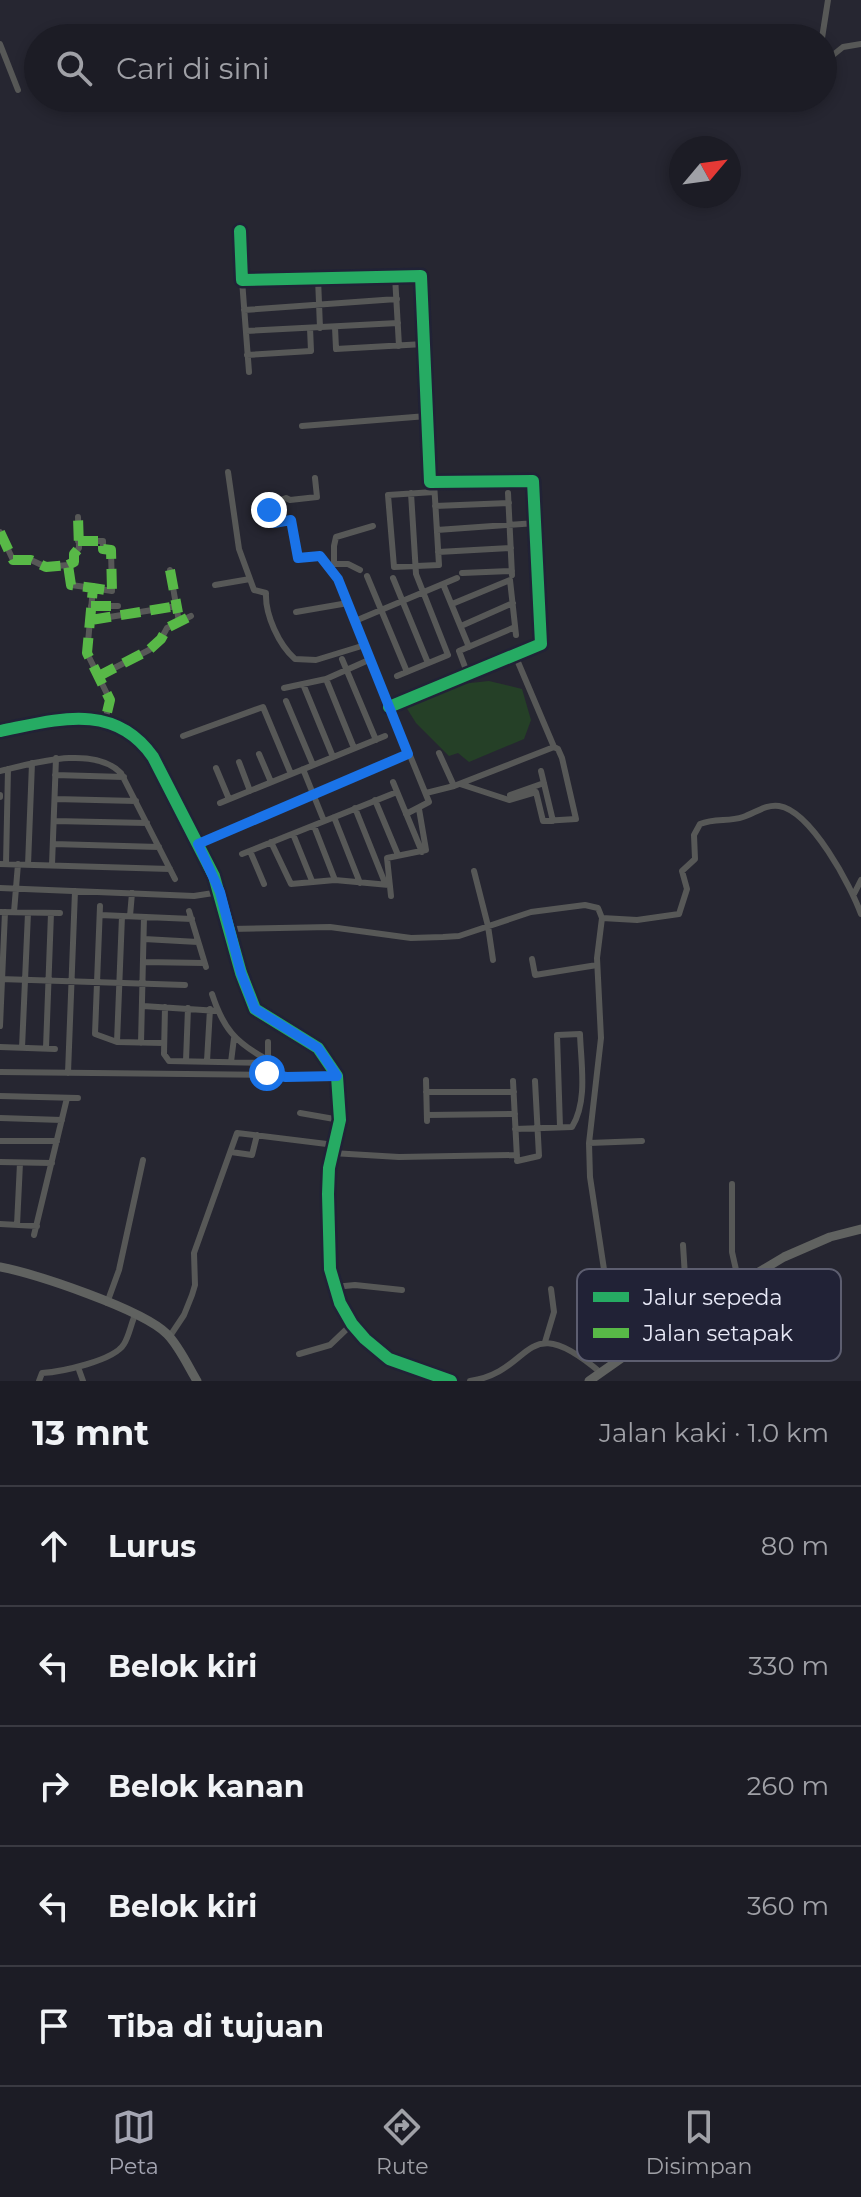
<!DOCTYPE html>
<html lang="id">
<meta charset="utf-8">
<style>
body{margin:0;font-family:Montserrat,sans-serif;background:#25252d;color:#f1f3f6}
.compass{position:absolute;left:669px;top:136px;width:72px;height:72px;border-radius:50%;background:#1c1c25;box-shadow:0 4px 12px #0003;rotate:61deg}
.stop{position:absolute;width:24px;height:24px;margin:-18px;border:6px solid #1a73e8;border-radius:50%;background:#fff}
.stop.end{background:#1a73e8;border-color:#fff;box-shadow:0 2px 8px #0008}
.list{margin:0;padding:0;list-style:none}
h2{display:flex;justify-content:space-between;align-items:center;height:104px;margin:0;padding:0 32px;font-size:34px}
h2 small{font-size:26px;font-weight:400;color:#a0a1a7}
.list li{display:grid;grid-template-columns:52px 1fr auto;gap:24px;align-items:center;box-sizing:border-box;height:120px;padding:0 32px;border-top:2px solid #3a3a42}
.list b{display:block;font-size:30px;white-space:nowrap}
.list em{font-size:26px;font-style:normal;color:#a0a1a7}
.icon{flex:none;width:44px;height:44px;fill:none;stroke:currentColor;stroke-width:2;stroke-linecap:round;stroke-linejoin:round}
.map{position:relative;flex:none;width:861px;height:1381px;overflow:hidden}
.search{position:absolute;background:#1c1c25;box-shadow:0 4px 12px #0003;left:24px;right:24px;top:24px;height:88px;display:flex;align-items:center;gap:20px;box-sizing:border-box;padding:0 28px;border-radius:44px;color:#a0a1a7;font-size:30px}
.sheet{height:704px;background:#1c1c25}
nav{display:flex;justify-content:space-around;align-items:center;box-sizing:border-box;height:112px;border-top:2px solid #3a3a42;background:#1c1c25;font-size:22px;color:#a0a1a7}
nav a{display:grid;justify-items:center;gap:4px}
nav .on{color:#a4a5b2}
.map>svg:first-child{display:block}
.green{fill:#254027}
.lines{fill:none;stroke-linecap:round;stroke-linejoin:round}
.street{stroke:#575857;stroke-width:6}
.primary{stroke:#606260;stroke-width:9}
.quiet{stroke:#58b947;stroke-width:10;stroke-dasharray:20 10;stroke-linecap:butt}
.cycleway-casing{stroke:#212236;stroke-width:17}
.cycleway{stroke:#26ab63;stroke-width:12}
.route{stroke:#1a73e8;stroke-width:10}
.key{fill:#212236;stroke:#5d5e70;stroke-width:2}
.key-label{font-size:22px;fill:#e8e9f7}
</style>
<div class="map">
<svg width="861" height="1381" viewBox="0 0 861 1381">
<rect width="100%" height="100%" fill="#262631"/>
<path class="green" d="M 489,681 L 522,689 L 531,720 L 524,739 L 469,762 L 458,753 L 449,756 L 416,723 L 406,707 L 461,684 Z"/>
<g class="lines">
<path class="street" d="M 822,38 L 828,0
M 0,44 L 18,90
M 823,54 L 833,55 L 843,47 L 861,44
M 240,231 L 242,280 L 421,276 L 430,482 L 533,481 L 541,644 L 389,707
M 395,276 L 399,346
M 318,278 L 320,328
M 242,280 L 249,372
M 244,310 L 397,299
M 335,327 L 336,349 L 424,344
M 246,331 L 398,323
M 247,355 L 311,351 L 310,328
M 302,426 L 427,416
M 228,472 L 239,549 L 254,590 L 266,593 C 265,615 279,645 295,659 L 316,660 L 365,645
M 315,478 L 317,497 L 290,500 L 286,498 L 270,504 L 269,510 L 274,523 L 291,520 L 298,558 L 320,556 L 338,579 L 429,802 L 406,814
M 434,482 L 439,565 L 394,567 L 388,495 L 434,492
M 411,493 L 416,574 L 448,655
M 508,493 L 512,575
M 435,506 L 509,503
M 437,530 L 536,523
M 0,532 L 13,560 L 31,560 L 46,567 L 68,565 L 71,585 L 93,588 L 87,653 L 110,700 L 105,721
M 78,541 L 103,541 L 103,549 L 111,550 L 112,591 L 93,588
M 438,552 L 511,548
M 333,564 L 348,564 L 360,570
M 334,564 L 334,546 L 336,537 L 373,526
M 68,565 L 74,562 L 74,554 L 79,548 L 78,517
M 170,570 L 179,622
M 462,573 L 512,571
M 367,576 L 407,672
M 393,578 L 428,663
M 443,584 L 469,647
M 215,585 L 250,579
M 452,604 L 510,580 L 516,635
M 91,606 L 118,606
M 296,612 L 348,603
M 91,620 L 177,606
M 355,621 L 457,578
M 461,626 L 513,603
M 342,659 L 376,740
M 468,675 L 459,651 L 515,627
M 397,676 L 448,655
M 97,677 L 149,650 L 161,639 L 167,628 L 191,616
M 326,679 L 354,748
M 303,684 L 333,757
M 284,688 L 326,679 L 371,659
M 286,701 L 313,765
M 0,731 C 56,720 114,701 153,757 L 214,876 L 241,973 L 255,1009 L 318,1048 L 337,1076 L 340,1120 L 329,1168 L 328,1194 L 330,1269 L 340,1303 L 352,1324 L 365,1339 L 389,1359 L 451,1381
M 183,736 L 263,707 L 291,774
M 439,753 L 454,786 L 554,747
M 259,754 L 271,782
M 239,762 L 250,791
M 216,768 L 229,799
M 303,769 L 324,821
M 0,771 C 34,763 93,745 121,773 L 175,879
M 541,771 L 553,821
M 55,775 L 124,777
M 393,782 L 422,852
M 460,784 L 509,800 L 536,792 L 543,821 L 576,819 L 562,758 L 558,749 L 554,747 L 515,655
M 426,793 L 454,786
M 0,795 L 0,797
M 510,795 L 544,783
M 55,799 L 136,801
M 375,800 L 398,855
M 220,803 L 385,736
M 355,808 L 385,883
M 334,817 L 360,883
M 54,821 L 147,823
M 314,826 L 335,880
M 293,834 L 312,881
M 271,842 L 291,884 L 335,880 L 389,885
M 53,844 L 159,847
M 198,844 L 408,754
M 250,851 L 264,884
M 242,854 L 397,792
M 0,864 L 170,869
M 6,864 L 8,769
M 28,865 L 32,763
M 52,865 L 56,758
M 474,871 L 488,926 L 493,960
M 0,888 L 194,896 L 220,892
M 854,894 L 861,880
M 391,896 L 387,858 L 426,850 L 419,809
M 100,906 L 95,1034 L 117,1042 L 164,1043
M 189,911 L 206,967
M 0,912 L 60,913
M 14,912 L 18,864
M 100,915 L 192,919
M 130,916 L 132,893
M 602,918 L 637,920 L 679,914 L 687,889 L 682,871 L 695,859 L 694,835 L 700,824 C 715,818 729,822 743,817 C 755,813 766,804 779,806 C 811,811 851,886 861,914
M 230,929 L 330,927 L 411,938 L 443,937 L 459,936 L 531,912 L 585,905 L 598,908 L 602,918 L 597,958 L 601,1038 L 589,1143 L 642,1141
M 144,939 L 198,942
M 532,959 L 535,975 L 597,965
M 143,962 L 204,963
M 0,979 L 185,985
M 212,994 C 223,1028 235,1042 266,1059
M 143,1006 L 218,1011
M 165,1007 L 164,1054 L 169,1061 L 266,1063
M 0,1026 L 5,912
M 117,1042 L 122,916
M 268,1042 L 268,1075 L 337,1076
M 141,1043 L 144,917
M 0,1047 L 55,1049
M 22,1048 L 28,913
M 46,1048 L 51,913
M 186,1061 L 188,1008
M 207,1061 L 210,1009
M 231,1062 L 234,1038
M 0,1072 L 268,1075
M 68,1073 L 75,891
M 426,1080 L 427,1121
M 513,1081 L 517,1158
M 426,1092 L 514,1092
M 0,1096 L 78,1098
M 300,1113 L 340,1120
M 427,1115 L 515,1114
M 0,1118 L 62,1120
M 515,1129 L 572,1127 C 588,1101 581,1064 580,1034 L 557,1035 L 560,1127
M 0,1141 L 57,1141
M 589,1143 L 590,1177 L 605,1276 L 626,1355
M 231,1152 L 252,1155 L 257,1135
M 332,1153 L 399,1157 L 517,1155
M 517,1161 L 539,1156 L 535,1081
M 0,1162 L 52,1163
M 732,1184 L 732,1252 L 739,1283
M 0,1224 L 37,1226
M 17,1225 L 20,1163
M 34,1235 L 67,1098
M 683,1245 L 685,1276 L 698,1309
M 745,1280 L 759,1320
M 334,1287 L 355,1285 L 402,1290
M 107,1303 L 119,1270 L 143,1160
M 170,1336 L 184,1315 L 192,1295 L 195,1285 L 194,1253 L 237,1133 L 335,1145
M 545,1342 L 554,1312 L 551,1289
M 299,1354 L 330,1345 L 352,1324
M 78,1367 L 83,1381
M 39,1381 L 42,1373 C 60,1372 114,1361 124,1344 C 129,1336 131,1324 135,1315
M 470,1381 C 535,1372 522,1306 601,1373"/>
<path class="primary" d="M 0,1267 C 36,1274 142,1309 167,1334 C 179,1346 188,1366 197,1381
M 589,1381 L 660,1331 L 784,1257 L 830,1237 L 861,1229"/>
<path class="quiet" d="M 0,532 L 13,560 L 31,560 L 46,567 L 68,565 L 71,585 L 93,588 L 87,653 L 110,700 L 105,721
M 78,541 L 103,541 L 103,549 L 111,550 L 112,591 L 93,588
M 68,565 L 74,562 L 74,554 L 79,548 L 78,517
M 170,570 L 178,613
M 91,606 L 118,606
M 91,620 L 177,606
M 97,677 L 149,650 L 161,639 L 167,628 L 191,616"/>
<g class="cycleway-casing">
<path id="cycleway" d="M 240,231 L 242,280 L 421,276 L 430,482 L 533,481 L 541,644 L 389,707
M 0,731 C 56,720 114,701 153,757 L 214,876 L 241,973 L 255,1009 L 318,1048 L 337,1076 L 340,1120 L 329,1168 L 328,1194 L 330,1269 L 340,1303 L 352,1324 L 365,1339 L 389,1359 L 451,1381"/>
</g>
<use href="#cycleway" class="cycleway"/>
</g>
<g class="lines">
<path class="route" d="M 267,1073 L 286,1077 L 337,1076 L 318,1048 L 255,1009 L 241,973 L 220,892 L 198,844 L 408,754 L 338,579 L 320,556 L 298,558 L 291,520 L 274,523 L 269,510"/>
</g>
<rect x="577" y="1269" width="264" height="92" rx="12" class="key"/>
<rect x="593" y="1292" width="36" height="10" fill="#26ab63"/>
<rect x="593" y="1328" width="36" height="10" fill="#58b947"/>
<g class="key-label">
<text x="643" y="1305">Jalur sepeda</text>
<text x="643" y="1341">Jalan setapak</text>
</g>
</svg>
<svg class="compass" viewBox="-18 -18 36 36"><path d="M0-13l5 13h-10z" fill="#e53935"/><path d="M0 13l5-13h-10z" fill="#a0a1a7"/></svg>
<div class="stop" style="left:267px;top:1073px"></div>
<div class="stop end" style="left:269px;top:510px"></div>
<div class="search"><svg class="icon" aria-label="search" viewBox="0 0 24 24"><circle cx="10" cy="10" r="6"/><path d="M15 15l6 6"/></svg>Cari di sini</div>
</div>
<section class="sheet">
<h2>13 mnt<small>Jalan kaki · 1.0 km</small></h2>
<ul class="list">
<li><svg class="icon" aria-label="ahead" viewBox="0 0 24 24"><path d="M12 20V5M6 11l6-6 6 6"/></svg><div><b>Lurus</b></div><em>80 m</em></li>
<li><svg class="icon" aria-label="left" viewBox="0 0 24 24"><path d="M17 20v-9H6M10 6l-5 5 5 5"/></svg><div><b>Belok kiri</b></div><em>330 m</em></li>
<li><svg class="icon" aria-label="right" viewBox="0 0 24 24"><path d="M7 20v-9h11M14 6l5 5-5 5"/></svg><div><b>Belok kanan</b></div><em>260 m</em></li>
<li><svg class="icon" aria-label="left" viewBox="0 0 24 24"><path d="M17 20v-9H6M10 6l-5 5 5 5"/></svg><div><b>Belok kiri</b></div><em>360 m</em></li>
<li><svg class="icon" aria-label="arrive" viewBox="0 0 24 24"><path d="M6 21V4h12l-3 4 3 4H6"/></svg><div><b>Tiba di tujuan</b></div></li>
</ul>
</section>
<nav>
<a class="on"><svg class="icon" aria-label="map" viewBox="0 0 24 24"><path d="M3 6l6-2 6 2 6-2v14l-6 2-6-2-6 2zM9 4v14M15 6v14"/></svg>Peta</a>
<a><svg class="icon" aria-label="directions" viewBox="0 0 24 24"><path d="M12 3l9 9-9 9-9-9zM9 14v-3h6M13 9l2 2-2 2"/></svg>Rute</a>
<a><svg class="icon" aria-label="saved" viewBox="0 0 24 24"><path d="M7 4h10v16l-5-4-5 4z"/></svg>Disimpan</a>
</nav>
